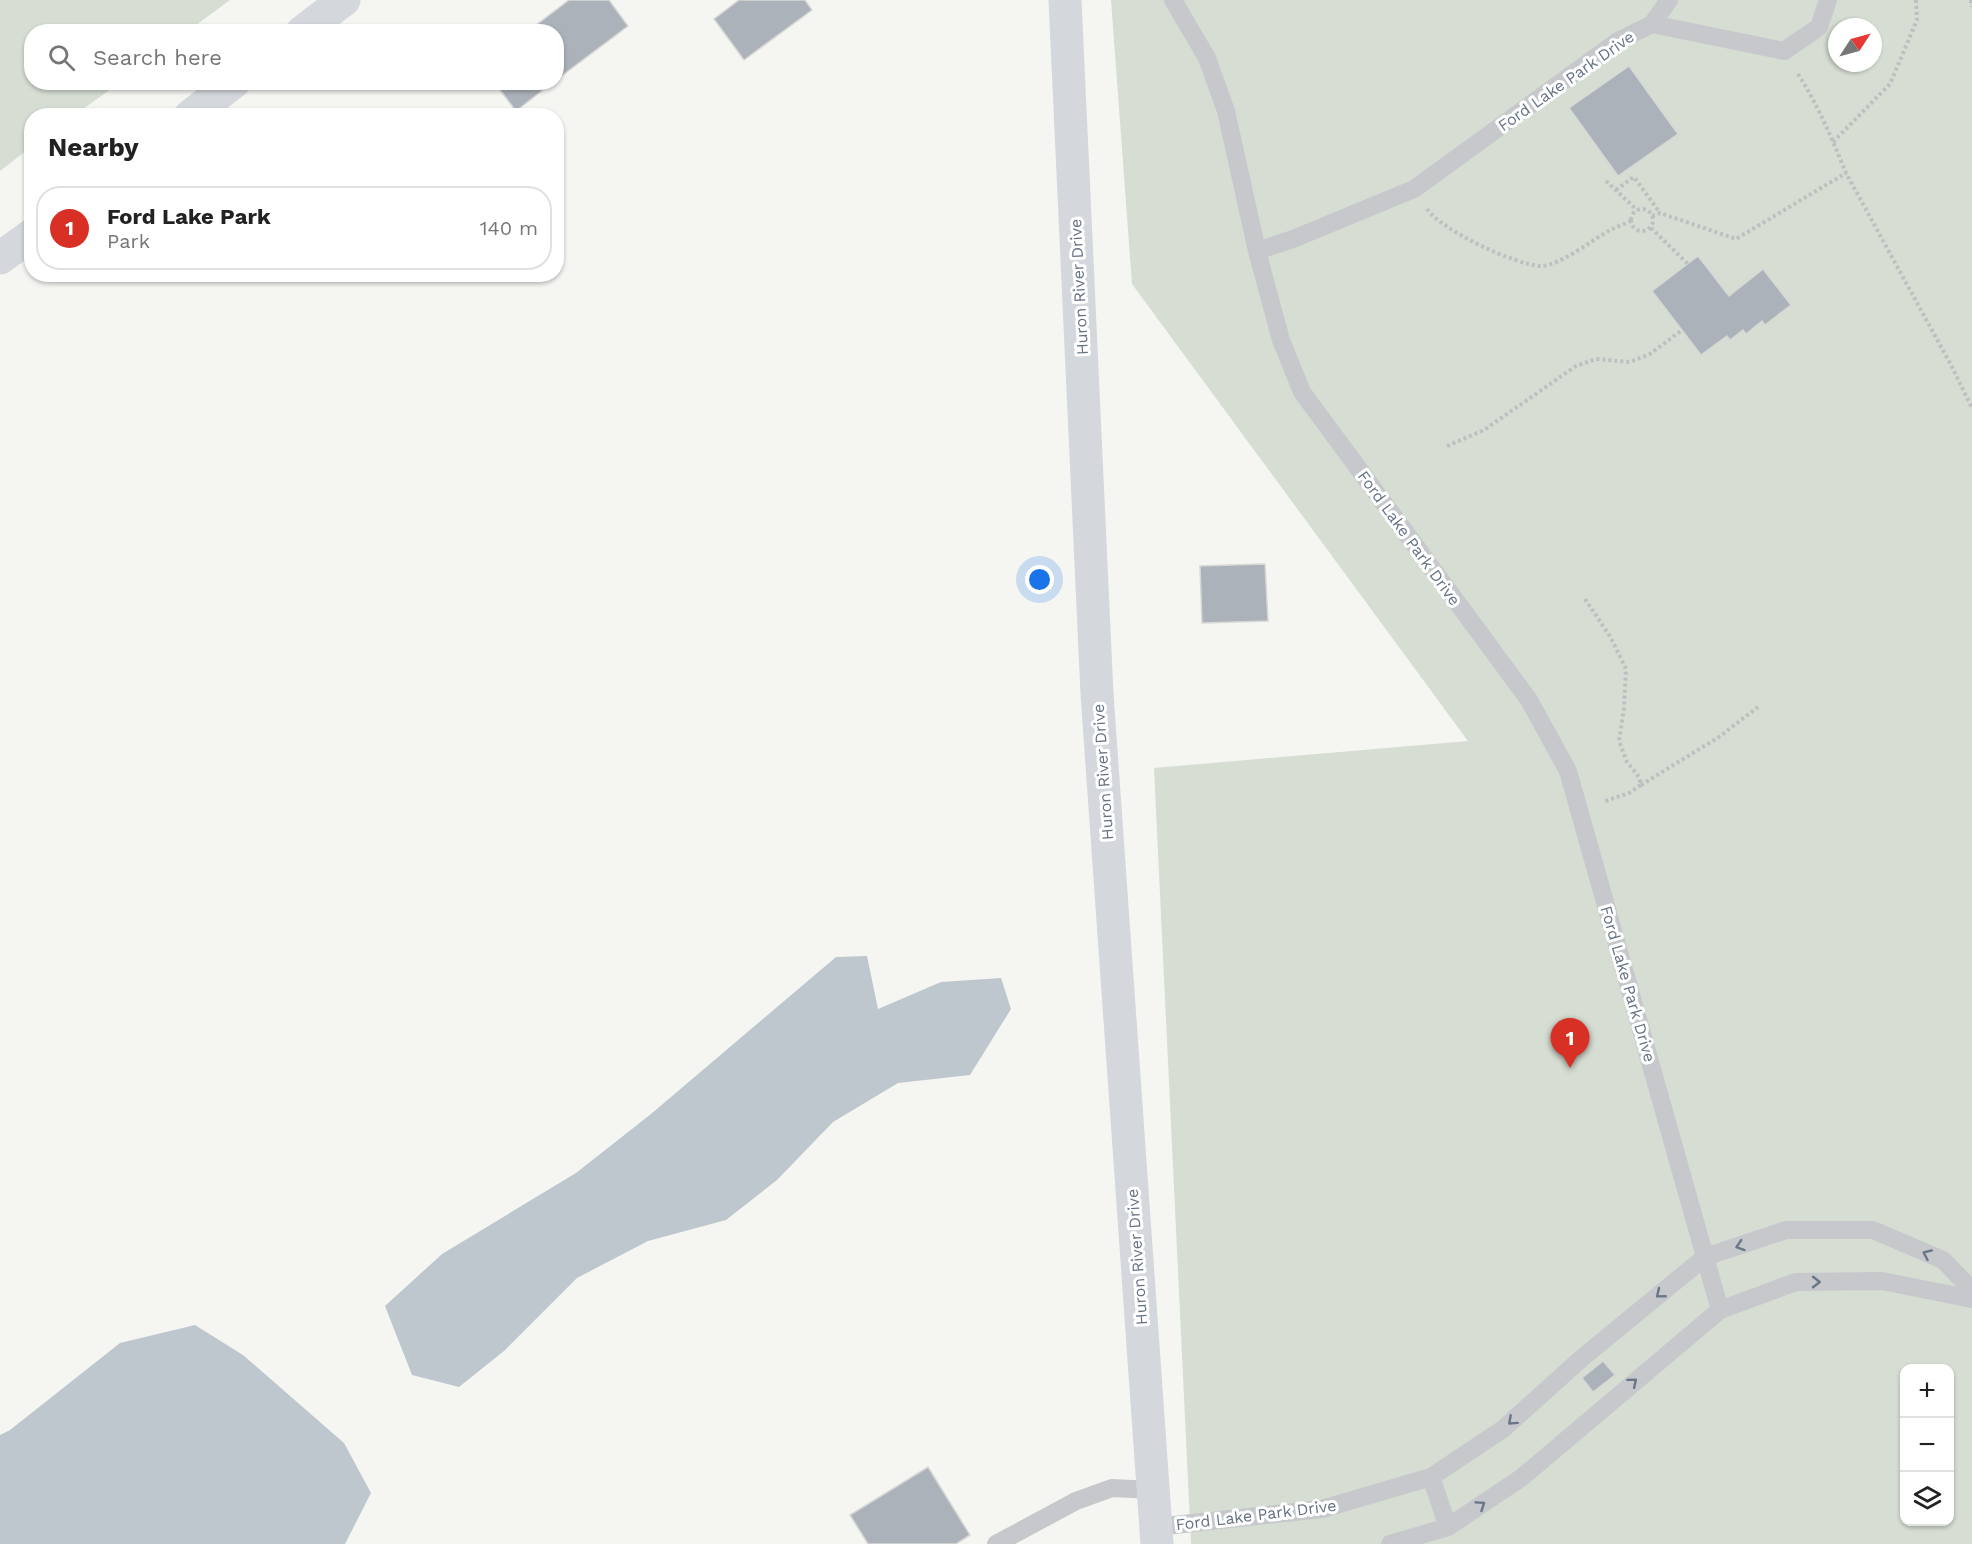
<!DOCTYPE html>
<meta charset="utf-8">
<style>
body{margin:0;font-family:"Work Sans",sans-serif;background:#f6f6f6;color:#222}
.controls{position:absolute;right:18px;bottom:18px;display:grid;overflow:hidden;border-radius:12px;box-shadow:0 2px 4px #0004}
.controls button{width:54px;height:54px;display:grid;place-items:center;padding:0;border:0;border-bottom:2px solid #e0e0e0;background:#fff;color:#222;font:30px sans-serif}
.compass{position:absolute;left:1828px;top:18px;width:54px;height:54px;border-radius:50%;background:#fff;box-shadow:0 2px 4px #0004;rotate:54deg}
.you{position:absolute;left:1040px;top:580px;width:21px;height:21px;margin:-15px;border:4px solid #fff;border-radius:50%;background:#1a73e8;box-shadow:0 0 0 9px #1a73e833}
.badge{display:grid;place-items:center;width:39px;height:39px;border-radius:50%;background:#d93025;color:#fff;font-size:20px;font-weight:700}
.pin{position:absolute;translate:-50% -50px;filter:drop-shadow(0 2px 3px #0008)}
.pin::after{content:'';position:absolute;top:32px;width:21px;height:18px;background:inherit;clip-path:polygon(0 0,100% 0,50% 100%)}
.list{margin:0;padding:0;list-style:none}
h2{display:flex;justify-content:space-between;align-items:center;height:78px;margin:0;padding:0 24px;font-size:26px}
h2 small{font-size:20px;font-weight:400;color:#767676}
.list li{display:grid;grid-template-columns:39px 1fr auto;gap:18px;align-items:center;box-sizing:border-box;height:84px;margin:0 12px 12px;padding:0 12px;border:2px solid #e0e0e0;border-radius:24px}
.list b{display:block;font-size:22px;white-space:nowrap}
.list p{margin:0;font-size:20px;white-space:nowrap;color:#767676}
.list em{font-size:20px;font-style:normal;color:#767676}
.icon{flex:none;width:33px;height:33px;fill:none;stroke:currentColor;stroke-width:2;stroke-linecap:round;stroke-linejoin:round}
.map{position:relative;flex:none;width:1972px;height:1544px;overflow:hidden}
.search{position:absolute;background:#fff;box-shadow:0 2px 4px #0004;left:24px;top:24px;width:540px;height:66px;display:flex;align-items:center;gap:15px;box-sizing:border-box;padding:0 21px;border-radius:24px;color:#767676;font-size:22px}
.panel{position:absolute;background:#fff;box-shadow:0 2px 4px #0004;left:24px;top:108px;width:540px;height:174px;border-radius:24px}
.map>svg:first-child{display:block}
.green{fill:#d6ddd3;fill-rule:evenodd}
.water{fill:#bec7ce}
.building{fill:#abb2b9;stroke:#d7d7d5;stroke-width:1.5}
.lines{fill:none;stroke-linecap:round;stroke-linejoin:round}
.path{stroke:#bdbfc1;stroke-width:4;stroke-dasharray:3 3;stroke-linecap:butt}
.service{stroke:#c6c8cc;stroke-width:18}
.secondary{stroke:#d4d8dc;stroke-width:33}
.oneway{stroke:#697688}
.labels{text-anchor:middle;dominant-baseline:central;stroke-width:6;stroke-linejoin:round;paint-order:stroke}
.street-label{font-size:16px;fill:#647284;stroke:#fff}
</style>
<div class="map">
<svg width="1972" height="1544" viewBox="0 0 1972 1544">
<rect width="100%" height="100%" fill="#f5f6f2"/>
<path class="green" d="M 0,0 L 230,0 L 188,31 L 32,32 L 32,82 L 119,83 L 75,115 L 32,116 L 31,147 L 0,171 Z
M 1111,0 L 1972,0 L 1972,1544 L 1191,1544 L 1154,768 L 1468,741 L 1132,284 ZM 1837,27 L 1873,27 L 1873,63 L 1837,63 ZM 1904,1368 L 1950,1368 L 1950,1522 L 1904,1522 Z"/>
<path class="water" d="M 867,956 L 878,1009 L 941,982 L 1001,978 L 1011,1009 L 970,1075 L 898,1083 L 833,1122 L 777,1180 L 726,1220 L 648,1241 L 577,1278 L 504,1351 L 459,1387 L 412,1375 L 385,1306 L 442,1254 L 576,1173 L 651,1114 L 836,957 Z
M 195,1325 L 243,1355 L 344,1443 L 371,1493 L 345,1544 L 0,1544 L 0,1435 L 10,1430 L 120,1343 Z"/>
<path class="building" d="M 569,0 L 609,0 L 628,26 L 556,80 L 556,32 L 527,32 Z
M 739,0 L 805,0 L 812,10 L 744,60 L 714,19 Z
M 1629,66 L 1678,134 L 1618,176 L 1569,108 Z
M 494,82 L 553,82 L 516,111 Z
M 1698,256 L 1729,296 L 1763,269 L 1791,305 L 1765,325 L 1762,321 L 1746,334 L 1743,330 L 1730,340 L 1727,336 L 1701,355 L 1652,291 Z
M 1265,564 L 1268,621 L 1202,623 L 1200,566 Z
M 1603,1361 L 1615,1375 L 1593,1392 L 1582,1378 Z
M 928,1467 L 970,1535 L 956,1544 L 868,1544 L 850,1515 Z"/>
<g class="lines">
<path class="path" d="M 1971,0 L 1972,7
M 1798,74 C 1818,105 1832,139 1846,173 L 1951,365 L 1972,408
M 1833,142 L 1890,84 L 1917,20 L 1916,0
M 1606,181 L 1637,210
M 1616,190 L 1634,177 L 1660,213
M 1427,209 C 1441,230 1515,265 1541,266 C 1559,266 1594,239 1610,230 C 1617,227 1624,224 1631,221
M1631 220a11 11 0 1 1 22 0a11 11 0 1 1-22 0Z
M 1652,216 L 1660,213 L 1736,239 L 1846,173
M 1651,228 L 1688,264
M 1447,446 L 1484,430 L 1576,366 L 1596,359 L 1630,362 L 1650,354 L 1682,330
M 1585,599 L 1611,638 L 1626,669 L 1624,708 L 1619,741 L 1627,762 L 1639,777 L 1641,785 L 1629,793 L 1603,802
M 1641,785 L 1719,737 L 1758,707"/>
<path class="service" d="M 1173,0 L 1207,58 L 1226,111 L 1257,251
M 1669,0 L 1652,24 L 1618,41 L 1414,189 L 1293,239 L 1257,251 L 1281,340 L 1302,392 L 1529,700 L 1568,771 L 1720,1310
M 1652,24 L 1784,51 L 1819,27 L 1828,0
M 1431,1477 L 1448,1527
M 1156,1527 L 1322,1509 L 1431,1477 L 1503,1429 L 1582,1358 L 1705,1257 L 1786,1230 L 1873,1230 L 1943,1260 L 1972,1290
M 996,1544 L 1076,1501 L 1112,1488 L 1153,1490
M 1390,1544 L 1448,1527 L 1521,1478 L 1720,1310 L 1796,1282 L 1882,1281 L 1972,1299"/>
<path class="secondary" d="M 1065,0 L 1097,694 L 1157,1544
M 302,32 L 344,0
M 190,116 L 234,82
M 0,258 L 32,235"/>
</g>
<defs><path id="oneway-chevron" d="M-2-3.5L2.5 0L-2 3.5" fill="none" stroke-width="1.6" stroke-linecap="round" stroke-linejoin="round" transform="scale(1.5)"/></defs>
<g class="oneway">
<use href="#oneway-chevron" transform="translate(1740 1246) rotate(162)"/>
<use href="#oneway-chevron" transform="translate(1927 1254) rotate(-156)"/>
<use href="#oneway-chevron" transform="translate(1816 1282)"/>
<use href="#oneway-chevron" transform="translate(1660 1294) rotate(141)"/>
<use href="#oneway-chevron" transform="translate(1633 1382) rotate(-40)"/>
<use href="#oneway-chevron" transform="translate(1512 1421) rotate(138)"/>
<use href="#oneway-chevron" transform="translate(1481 1505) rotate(-34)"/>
</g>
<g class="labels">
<g class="street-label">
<text transform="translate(1566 81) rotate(-35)">Ford Lake Park Drive</text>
<text transform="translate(1079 287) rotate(-93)">Huron River Drive</text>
<text transform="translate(1409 538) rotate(54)">Ford Lake Park Drive</text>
<text transform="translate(1103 772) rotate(-94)">Huron River Drive</text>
<text transform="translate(1628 984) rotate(74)">Ford Lake Park Drive</text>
<text transform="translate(1137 1257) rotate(-94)">Huron River Drive</text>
<text transform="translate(1256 1515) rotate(-7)">Ford Lake Park Drive</text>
</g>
</g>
</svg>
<div class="controls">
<button>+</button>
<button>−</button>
<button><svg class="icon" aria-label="layers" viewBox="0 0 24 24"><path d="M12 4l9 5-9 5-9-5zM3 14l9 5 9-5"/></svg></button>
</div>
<svg class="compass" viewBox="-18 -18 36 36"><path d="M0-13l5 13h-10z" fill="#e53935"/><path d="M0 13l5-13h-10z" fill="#767676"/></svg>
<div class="you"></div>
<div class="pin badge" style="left:1570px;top:1068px">1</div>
<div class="search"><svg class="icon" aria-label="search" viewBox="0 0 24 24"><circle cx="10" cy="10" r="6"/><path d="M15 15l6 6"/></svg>Search here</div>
<section class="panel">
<h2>Nearby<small></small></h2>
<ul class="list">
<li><span class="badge">1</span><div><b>Ford Lake Park</b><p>Park</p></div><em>140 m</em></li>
</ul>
</section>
</div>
